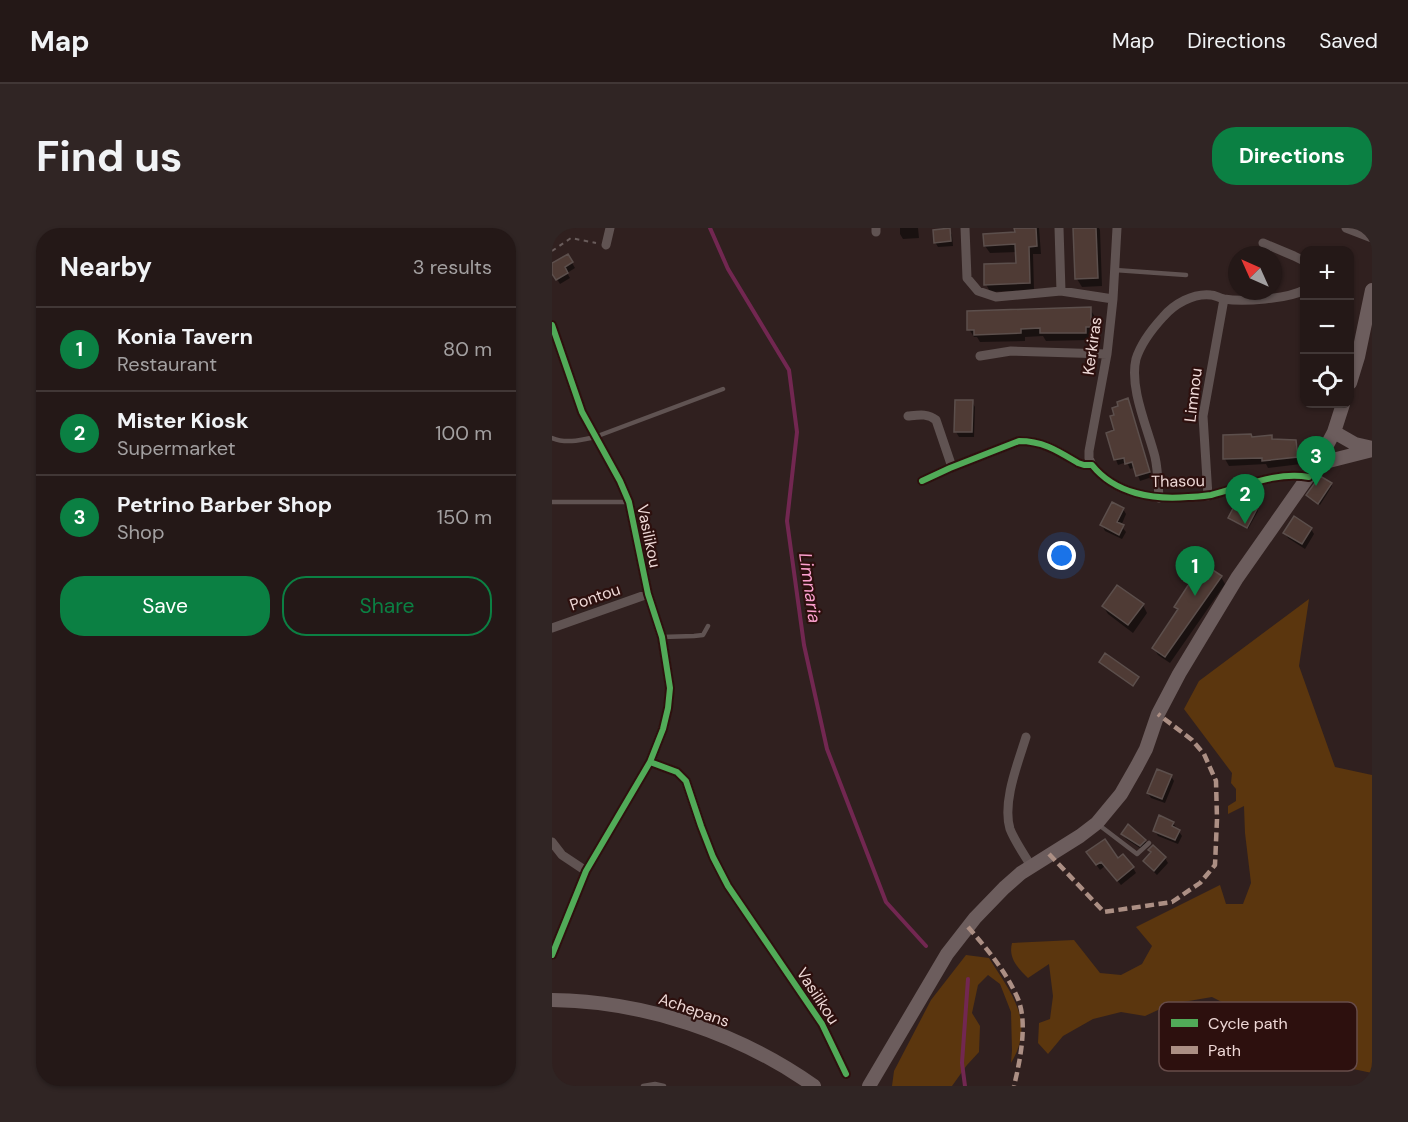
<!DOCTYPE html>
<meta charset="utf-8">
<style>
body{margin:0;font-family:"DM Sans",sans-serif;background:#302524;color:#f1f3f6}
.controls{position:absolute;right:18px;top:18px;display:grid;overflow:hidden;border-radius:12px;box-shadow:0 2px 4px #0004}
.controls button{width:54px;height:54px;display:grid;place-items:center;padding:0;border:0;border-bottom:2px solid #413736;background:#241817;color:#f1f3f6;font:30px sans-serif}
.compass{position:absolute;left:676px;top:18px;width:54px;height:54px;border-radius:50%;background:#241817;box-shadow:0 2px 4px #0004;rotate:315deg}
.you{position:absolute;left:510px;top:328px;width:21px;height:21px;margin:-15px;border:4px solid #fff;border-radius:50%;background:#1a73e8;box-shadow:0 0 0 9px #1a73e833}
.badge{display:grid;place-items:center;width:39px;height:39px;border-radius:50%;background:#0b8043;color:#fff;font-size:20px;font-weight:700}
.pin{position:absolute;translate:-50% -50px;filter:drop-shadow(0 2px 3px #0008)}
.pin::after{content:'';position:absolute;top:32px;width:21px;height:18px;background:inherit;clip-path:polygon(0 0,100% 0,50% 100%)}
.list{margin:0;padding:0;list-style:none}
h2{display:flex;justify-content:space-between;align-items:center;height:78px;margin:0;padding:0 24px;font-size:26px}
h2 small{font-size:20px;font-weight:400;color:#a3a0a1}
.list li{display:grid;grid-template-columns:39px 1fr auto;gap:18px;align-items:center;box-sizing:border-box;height:84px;padding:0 24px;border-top:2px solid #413736}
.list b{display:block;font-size:22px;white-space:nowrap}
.list p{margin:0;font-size:20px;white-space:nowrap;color:#a3a0a1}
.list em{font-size:20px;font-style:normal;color:#a3a0a1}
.actions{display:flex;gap:12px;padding:18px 24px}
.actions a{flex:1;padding:14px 0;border:2px solid #0b8043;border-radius:24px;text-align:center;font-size:21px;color:#0b8043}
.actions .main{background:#0b8043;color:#fff}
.icon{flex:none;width:33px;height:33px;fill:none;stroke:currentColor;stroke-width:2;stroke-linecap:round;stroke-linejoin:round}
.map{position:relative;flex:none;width:820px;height:858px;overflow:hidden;border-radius:24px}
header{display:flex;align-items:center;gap:36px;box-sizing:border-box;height:84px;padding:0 30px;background:#241817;border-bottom:2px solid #413736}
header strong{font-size:28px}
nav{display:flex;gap:33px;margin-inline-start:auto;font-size:21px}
.intro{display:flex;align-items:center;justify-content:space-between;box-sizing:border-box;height:144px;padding:0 36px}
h1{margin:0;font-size:42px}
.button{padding:15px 27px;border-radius:24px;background:#0b8043;color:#fff;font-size:21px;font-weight:700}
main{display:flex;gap:36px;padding:0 36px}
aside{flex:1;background:#241817;border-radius:24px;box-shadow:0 2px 4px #0004}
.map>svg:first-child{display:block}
.green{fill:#5b360e}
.shadow{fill:#0007}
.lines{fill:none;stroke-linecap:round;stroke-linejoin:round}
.stream{stroke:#722751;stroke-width:4}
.building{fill:#4f3b35;stroke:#5c4f4c;stroke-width:1.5}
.path{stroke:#695c5b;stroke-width:2;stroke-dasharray:4.5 4.5;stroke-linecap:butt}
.lane{stroke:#605352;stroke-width:4.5}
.street{stroke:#605352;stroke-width:9}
.secondary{stroke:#6c5d5d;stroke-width:14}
.quiet{stroke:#ac8f84;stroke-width:4.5;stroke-dasharray:9 4.5;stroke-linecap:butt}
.cycleway-casing{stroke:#2d100e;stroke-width:10}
.cycleway{stroke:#51ab58;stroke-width:6}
.labels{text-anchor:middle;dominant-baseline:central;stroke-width:4.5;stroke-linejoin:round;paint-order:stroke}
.street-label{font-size:16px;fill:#eed8d6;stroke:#2d100e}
.water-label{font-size:18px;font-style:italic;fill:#fca0ce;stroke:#2d100e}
.key{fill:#2d100e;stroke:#674c4a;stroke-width:1.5}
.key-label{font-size:16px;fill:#eed8d6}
</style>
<header>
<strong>Map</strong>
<nav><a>Map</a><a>Directions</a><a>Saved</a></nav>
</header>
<div class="intro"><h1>Find us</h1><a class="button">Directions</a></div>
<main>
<aside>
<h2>Nearby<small>3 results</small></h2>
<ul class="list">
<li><span class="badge">1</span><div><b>Konia Tavern</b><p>Restaurant</p></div><em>80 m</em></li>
<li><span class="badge">2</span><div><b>Mister Kiosk</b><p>Supermarket</p></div><em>100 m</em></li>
<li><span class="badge">3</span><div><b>Petrino Barber Shop</b><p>Shop</p></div><em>150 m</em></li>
</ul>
<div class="actions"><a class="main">Save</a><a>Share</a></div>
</aside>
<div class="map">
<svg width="820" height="858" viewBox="0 0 820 858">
<rect width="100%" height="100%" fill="#30201f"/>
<path class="green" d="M 757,371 L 747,438 L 783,539 L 820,547 L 820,845 L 787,838 L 727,803 L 660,769 L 619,776 L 593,788 L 569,784 L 541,791 L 511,808 L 496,826 L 486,815 L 487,795 L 498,791 L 501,768 L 497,736 L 476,750 C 466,740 456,730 460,715 L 522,712 L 548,745 L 569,747 L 590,736 L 600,718 L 584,699 L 668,657 L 674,676 L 691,676 L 699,655 L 693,605 L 692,578 L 676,586 L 676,578 L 684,573 L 684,561 L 679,555 L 680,545 L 632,481 L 647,453 Z
M 414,727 L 437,730 C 459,765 484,794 459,835 L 460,822 L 459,784 L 448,756 L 436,747 L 426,757 L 420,785 L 428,798 L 427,824 L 415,837 L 400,858 L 340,858 L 342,843 L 379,772 Z"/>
<path class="shadow" d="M 348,0 L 366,0 L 367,10 L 351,11 L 348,6 Z
M 464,0 L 487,0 L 489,26 L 481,26 L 482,62 L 438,64 L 434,56 L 466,36 L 465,24 L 438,25 L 433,18 L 464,5 Z
M 523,0 L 547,0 L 548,2 L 550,58 L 530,59 L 525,51 Z
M 397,2 L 400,7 L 401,18 L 386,19 L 383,14 Z
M 16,28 L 23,40 L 15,45 L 18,50 L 8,56 L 0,43 L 0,37 Z
M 538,81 L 543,89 L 543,107 L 538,107 L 538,112 L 494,113 L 491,108 L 473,109 L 473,113 L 428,114 L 425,109 L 422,109 L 417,101 Z
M 576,172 L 578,177 L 600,249 L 588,253 L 583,239 L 578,241 L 575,234 L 566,237 L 564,232 L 556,206 L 564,203 L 564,188 Z
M 420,174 L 423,179 L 422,209 L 407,209 L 404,204 Z
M 672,208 L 743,213 L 747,220 L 749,236 L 716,240 L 714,236 L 677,238 L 673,231 Z
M 779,256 L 780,258 L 768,277 L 756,268 Z
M 571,281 L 574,286 L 569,298 L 574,304 L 570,311 L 553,303 L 550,297 Z
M 705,281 L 706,283 L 696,301 L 679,292 L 678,290 Z
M 759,301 L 762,306 L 753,321 L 736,310 L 733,305 Z
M 629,343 L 669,349 L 673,356 L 618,435 L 606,427 L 602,420 L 627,384 L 624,379 L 637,359 L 634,354 L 635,352 Z
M 591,377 L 595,385 L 581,405 L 556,386 L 551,378 Z
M 619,548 L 622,553 L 613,575 L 599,570 L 596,565 Z
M 621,595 L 630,608 L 626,616 L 606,608 L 603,603 Z
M 571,606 L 593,613 L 596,618 L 591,622 L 574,611 Z
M 597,623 L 613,630 L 616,635 L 605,647 L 596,638 L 593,633 L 599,626 Z
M 539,629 L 566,632 L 581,640 L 584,645 L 569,657 L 553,638 L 548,642 Z"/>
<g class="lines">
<path class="stream" d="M 158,0 L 176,41 L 237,142 L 245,204 L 235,293 L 252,417 L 275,521 L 334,674 L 374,718
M 413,858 L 410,835 L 416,751"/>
</g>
<path class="building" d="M 398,0 L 399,13 L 382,15 L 381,2 Z
M 462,0 L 484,0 L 485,18 L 477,19 L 478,55 L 432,57 L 432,36 L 464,35 L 463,16 L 432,18 L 431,6 L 463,4 Z
M 521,0 L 544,0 L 546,50 L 523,51 Z
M 16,26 L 21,34 L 13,39 L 16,45 L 4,52 L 0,46 L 0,35 Z
M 539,79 L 539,99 L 534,99 L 534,105 L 488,105 L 488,100 L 469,101 L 469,105 L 422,107 L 422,102 L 415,102 L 415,83 Z
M 576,170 L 598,244 L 584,248 L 580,234 L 573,236 L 572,230 L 562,232 L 554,205 L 562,202 L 558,188 L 562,187 L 560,180 L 566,178 L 565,174 Z
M 403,172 L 421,172 L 420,204 L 402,204 Z
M 699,206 L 700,209 L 720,207 L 720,211 L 744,212 L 746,229 L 710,233 L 710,230 L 671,231 L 671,207 Z
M 768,248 L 780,255 L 766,276 L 754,267 Z
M 687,269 L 706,279 L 695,300 L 676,290 Z
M 560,274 L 572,280 L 565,294 L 572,297 L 567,307 L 548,297 Z
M 742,288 L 760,300 L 750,316 L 731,305 Z
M 638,327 L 670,348 L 613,429 L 600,420 L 626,381 L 622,379 L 637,356 L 632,353 L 636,348 L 627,343 Z
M 565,357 L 592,376 L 576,397 L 550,378 Z
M 553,425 L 587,449 L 581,458 L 547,434 Z
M 605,541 L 620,547 L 610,571 L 595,565 Z
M 607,587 L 622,594 L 620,598 L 628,602 L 623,612 L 601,603 Z
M 576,596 L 594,612 L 588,618 L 569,606 Z
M 553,611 L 566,630 L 571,626 L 582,639 L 565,653 L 549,634 L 544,637 L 534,624 Z
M 601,617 L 614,629 L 602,643 L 591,633 L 599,624 L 596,622 Z"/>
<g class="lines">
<path class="path" d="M 0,23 L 19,10 L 44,15"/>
<path class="lane" d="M 563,42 L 634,47
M 0,210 C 14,216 29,212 43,209 L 171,161
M 0,274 L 77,274
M 110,409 L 142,408 L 151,407 L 156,398
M 547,597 L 585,626 L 597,615
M 91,858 L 103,856 L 112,858"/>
<path class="street" d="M 324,0 L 324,4
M 413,0 L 415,50 L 426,63 L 444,69 L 509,63 L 561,71
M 507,0 L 509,63
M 794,0 L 820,10
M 711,15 L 742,28 L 752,33
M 54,17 L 58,0
M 0,97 L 30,184 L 68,253 L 77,274 L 96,366 L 110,409 L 118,460 L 116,480 L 111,501 L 98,534 L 34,643 L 0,727
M 428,128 L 459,123 L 555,126
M 356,188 C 366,187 376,185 384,192 L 400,239
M 540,237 L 537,230 L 537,223 L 555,126 L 561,71 L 565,0
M 370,253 L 398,240 L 467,213 C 491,213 506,223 526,235 L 532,237 L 540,237 C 563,266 602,272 636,269 C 644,269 652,268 659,267 C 691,259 724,243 757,249
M 656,268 L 651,188 L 672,71
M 607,270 C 606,256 606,242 603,229 C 596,201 577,160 584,131 C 589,115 600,101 611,89 C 622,76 641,65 659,67 C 663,67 667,70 672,71 C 691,74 736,71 752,62
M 0,400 L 96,366
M 474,509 C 466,535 450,574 458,601 C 463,614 472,626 479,638
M 98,534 L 125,544 L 134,553 L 149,598 L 161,629 L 176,658 L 270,796 L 294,846
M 0,614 L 10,627 L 34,643"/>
<path class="secondary" d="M 798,155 L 806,129 L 820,62
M 782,204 L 803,216 L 820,220
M 765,236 L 820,222
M 0,772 C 92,773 187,805 262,858
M 317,858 L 395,726 L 423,690 L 452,660 L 469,645 L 528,608 L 545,595 L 569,566 L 585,538 L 594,521 L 606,486 L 627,446 L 685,350 L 765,236 L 782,204 L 791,176"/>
<path class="quiet" d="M 497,626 L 552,684 L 620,674 L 648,655 L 663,637 L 665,591 L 664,553 L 652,526 L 640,512 L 606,486
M 416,699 C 435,721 454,743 466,771 C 476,795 468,833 462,858"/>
<g class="cycleway-casing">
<path id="cycleway" d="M 0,97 L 30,184 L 68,253 L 77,274 L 96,366 L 110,409 L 118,460 L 116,480 L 111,501 L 98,534 L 34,643 L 0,727
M 370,253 L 398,240 L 467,213 C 491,213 506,223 526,235 L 532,237 L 540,237 C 563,266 602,272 636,269 C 644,269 652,268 659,267 C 691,259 724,243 757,249
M 98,534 L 125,544 L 134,553 L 149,598 L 161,629 L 176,658 L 270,796 L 294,846"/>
</g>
<use href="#cycleway" class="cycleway"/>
</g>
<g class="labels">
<g class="street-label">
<text transform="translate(540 118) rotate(-82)">Kerkiras</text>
<text transform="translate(641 167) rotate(-83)">Limnou</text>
<text transform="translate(626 253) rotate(-1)">Thasou</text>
<text transform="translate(97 308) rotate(78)">Vasilikou</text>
<text transform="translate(43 369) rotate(-19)">Pontou</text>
<text transform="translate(266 768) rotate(57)">Vasilikou</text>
<text transform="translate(142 782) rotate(19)">Achepans</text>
</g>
<g class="water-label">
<text transform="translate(258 360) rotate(82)">Limnaria</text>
</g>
</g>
<rect x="607" y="774" width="198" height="69" rx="9" class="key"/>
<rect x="619" y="791" width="27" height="8" fill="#51ab58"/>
<rect x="619" y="818" width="27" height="8" fill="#ac8f84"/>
<g class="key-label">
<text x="656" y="801">Cycle path</text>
<text x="656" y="828">Path</text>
</g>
</svg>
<div class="controls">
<button>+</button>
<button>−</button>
<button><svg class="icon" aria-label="locate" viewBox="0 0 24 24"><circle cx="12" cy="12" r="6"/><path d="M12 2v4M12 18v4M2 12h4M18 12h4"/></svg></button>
</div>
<svg class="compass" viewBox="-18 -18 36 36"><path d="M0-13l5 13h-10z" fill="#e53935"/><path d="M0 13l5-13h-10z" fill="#a3a0a1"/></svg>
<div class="you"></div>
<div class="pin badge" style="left:643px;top:368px">1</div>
<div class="pin badge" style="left:693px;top:296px">2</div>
<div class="pin badge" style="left:764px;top:258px">3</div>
</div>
</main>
